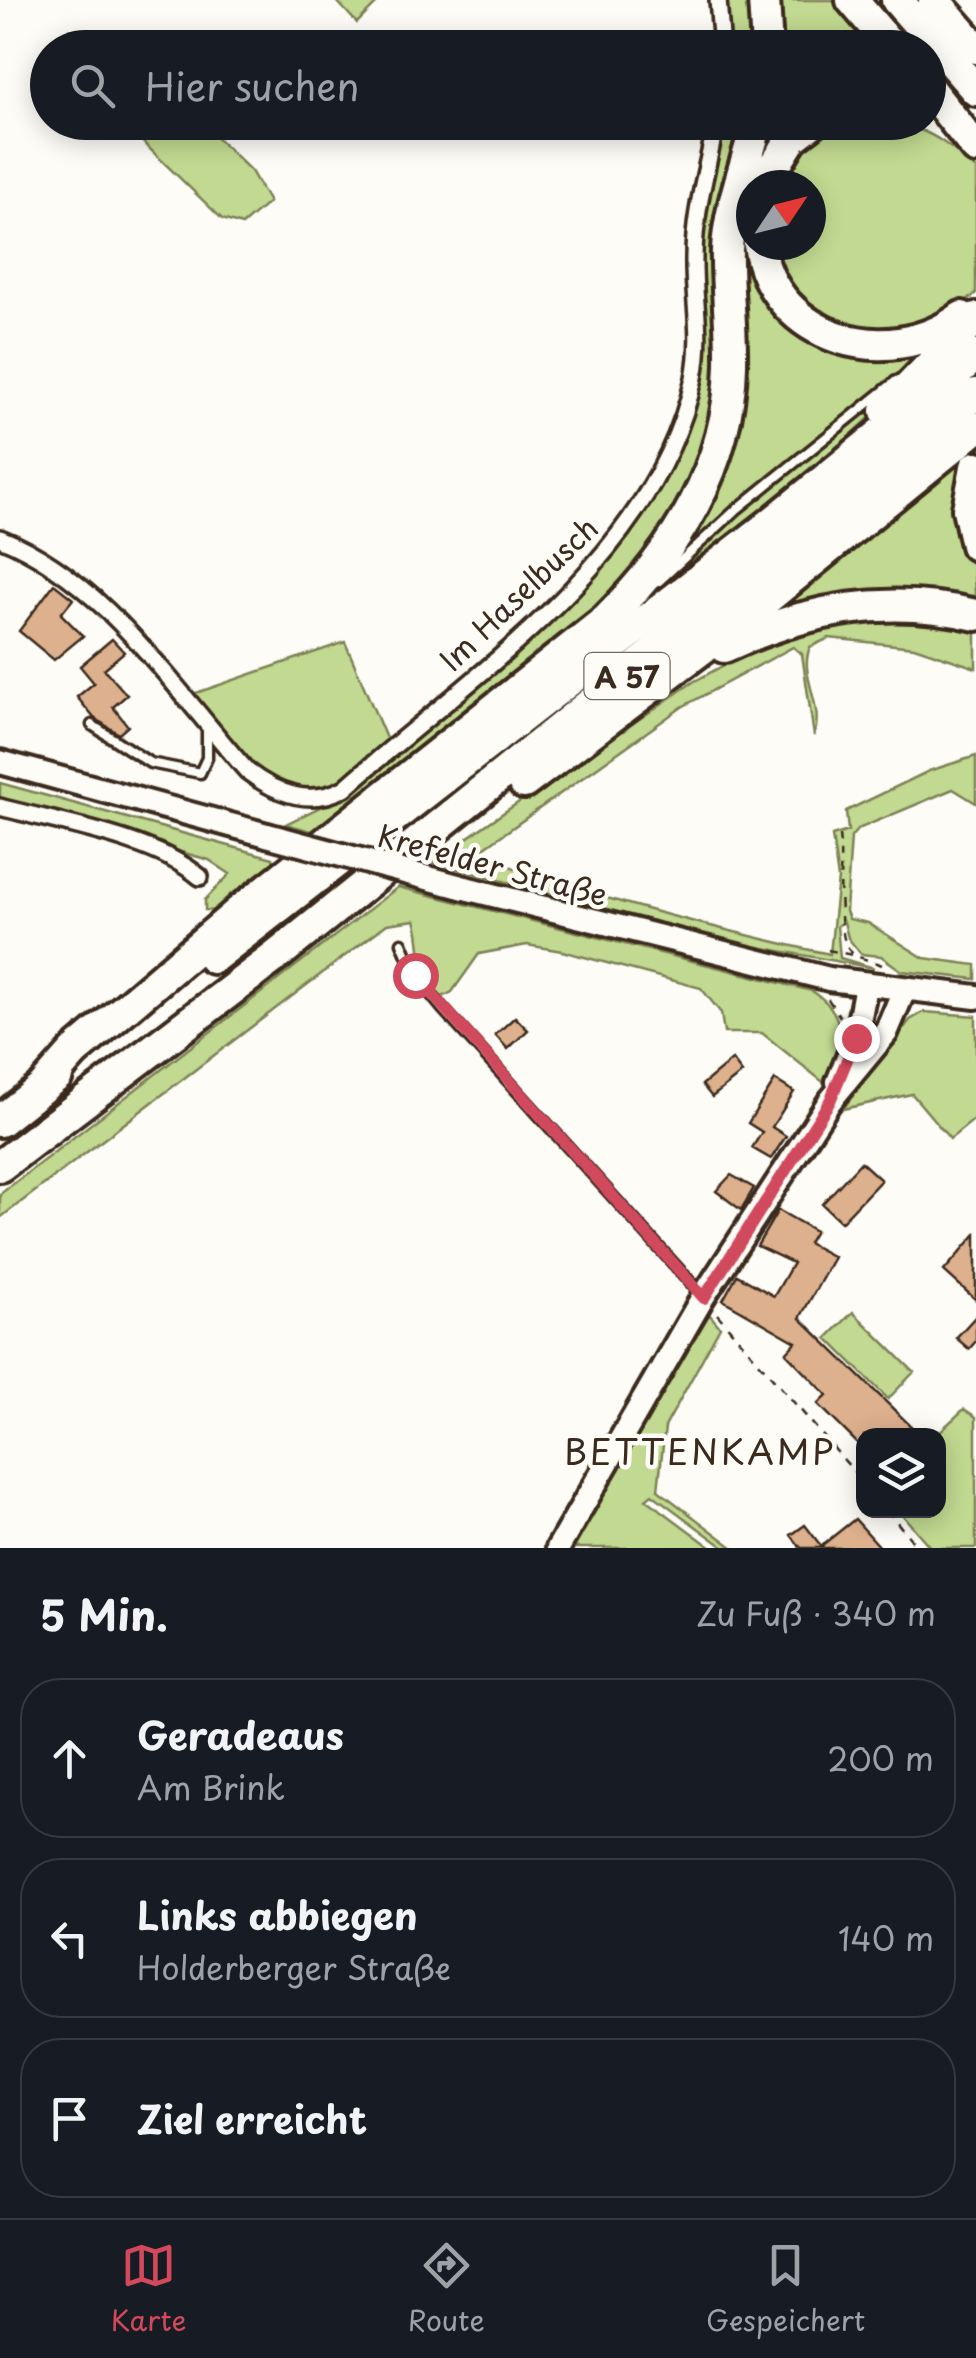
<!DOCTYPE html>
<html lang="de">
<meta charset="utf-8">
<style>
body{margin:0;font-family:"Playpen Sans",sans-serif;background:#20242c;color:#f1f3f6}
.controls{position:absolute;right:30px;bottom:30px;display:grid;overflow:hidden;border-radius:20px;box-shadow:0 5px 25px #0003}
.controls button{width:90px;height:90px;display:grid;place-items:center;padding:0;border:0;border-bottom:2px solid #363941;background:#171b24;color:#f1f3f6;font:50px sans-serif}
.compass{position:absolute;left:736px;top:170px;width:90px;height:90px;border-radius:50%;background:#171b24;box-shadow:0 5px 25px #0003;rotate:55deg}
.stop{position:absolute;width:30px;height:30px;margin:-22px;border:8px solid #d1495b;border-radius:50%;background:#fff}
.stop.end{background:#d1495b;border-color:#fff;box-shadow:0 2px 10px #0008}
.list{margin:0;padding:0;list-style:none}
h2{display:flex;justify-content:space-between;align-items:center;height:130px;margin:0;padding:0 40px;font-size:42px}
h2 small{font-size:32px;font-weight:400;color:#9ea1a6}
.list li{display:grid;grid-template-columns:65px 1fr auto;gap:30px;align-items:center;box-sizing:border-box;height:160px;margin:0 20px 20px;padding:0 20px;border:2px solid #363941;border-radius:40px}
.list b{display:block;font-size:38px;white-space:nowrap}
.list p{margin:0;font-size:32px;white-space:nowrap;color:#9ea1a6}
.list em{font-size:32px;font-style:normal;color:#9ea1a6}
.icon{flex:none;width:55px;height:55px;fill:none;stroke:currentColor;stroke-width:2;stroke-linecap:round;stroke-linejoin:round}
.map{position:relative;flex:none;width:976px;height:1548px;overflow:hidden}
.search{position:absolute;background:#171b24;box-shadow:0 5px 25px #0003;left:30px;right:30px;top:30px;height:110px;display:flex;align-items:center;gap:25px;box-sizing:border-box;padding:0 35px;border-radius:55px;color:#9ea1a6;font-size:38px}
.sheet{height:670px;background:#171b24}
nav{display:flex;justify-content:space-around;align-items:center;box-sizing:border-box;height:140px;border-top:2px solid #363941;background:#171b24;font-size:28px;color:#9ea1a6}
nav a{display:grid;justify-items:center;gap:5px}
nav .on{color:#d1495b}
.map>svg:first-child{display:block}
.green{fill:#c1d990;stroke:#7e8257;stroke-width:2.5}
.building{fill:#ddb08e;stroke:#3b2a1e;stroke-width:2.5}
.lines{fill:none;stroke-linecap:round;stroke-linejoin:round}
.service-casing{stroke:#3b2a1e;stroke-width:15}
.minor-casing{stroke:#3b2a1e;stroke-width:22}
.secondary-casing{stroke:#3b2a1e;stroke-width:30}
.motorway-casing{stroke:#3b2a1e;stroke-width:38}
.path{stroke:#3b2a1e;stroke-width:2.5;stroke-dasharray:8 8;stroke-linecap:butt}
.service{stroke:#fdfcf7;stroke-width:8}
.minor{stroke:#fdfcf7;stroke-width:15}
.secondary{stroke:#fdfcf7;stroke-width:22}
.motorway{stroke:#fdfcf7;stroke-width:30}
.secondary-bridge-casing{stroke:#3b2a1e;stroke-width:30;stroke-linecap:butt}
.secondary-bridge{stroke:#fdfcf7;stroke-width:22}
.route{stroke:#d1495b;stroke-width:12}
.labels{text-anchor:middle;dominant-baseline:central;stroke-width:9;stroke-linejoin:round;paint-order:stroke}
.shield{fill:#fdfcf7;stroke:#75695f;stroke-width:2.5}
.shield-label{font-size:28px;font-weight:bold;fill:#3b2a1e}
.street-label{font-size:30px;fill:#3b2a1e;stroke:#fdfcf7}
.quarter-label{font-size:35px;letter-spacing:2.5px;fill:#3b2a1e;stroke:#fdfcf7}
</style>
<div class="map">
<svg width="976" height="1548" viewBox="0 0 976 1548">
<rect width="100%" height="100%" fill="#fdfcf7"/>
<filter id="ink" filterUnits="userSpaceOnUse"><feTurbulence type="fractalNoise" baseFrequency=".01" numOctaves="2"/><feDisplacementMap in="SourceGraphic" scale="20" xChannelSelector="R" yChannelSelector="G"/><feConvolveMatrix kernelMatrix="1 2 1 2 8 2 1 2 1" color-interpolation-filters="sRGB"/></filter>
<g filter="url(#ink)">
<path class="green" d="M 336,0 L 380,0 L 357,23 Z
M 725,0 L 751,0 L 753,47 L 729,47 Z
M 774,0 L 834,0 L 875,47 L 775,47 Z
M 81,35 L 122,43 L 126,47 L 57,47 L 52,40 Z
M 123,123 L 202,123 L 251,171 L 269,202 L 242,225 L 222,219 Z
M 720,123 L 742,123 L 715,304 L 713,408 L 701,461 L 658,545 L 602,607 L 322,834 L 286,824 L 336,799 L 566,603 L 611,556 L 641,516 L 669,464 L 694,395 L 698,228 Z
M 765,123 L 806,123 L 751,185 L 751,235 L 777,305 L 921,351 L 926,359 C 837,459 729,538 624,622 L 622,618 L 654,591 L 649,585 L 699,511 L 734,247 Z
M 850,123 C 914,123 927,125 976,169 L 976,294 C 906,343 791,353 773,245 L 811,245 L 811,185 L 779,185 C 795,152 815,135 850,123 Z
M 973,448 L 967,465 L 976,609 L 757,624 Z
M 904,618 L 976,629 L 976,668 L 914,647 L 829,638 L 810,647 C 798,676 825,705 814,736 L 802,654 L 793,647 L 682,707 L 481,850 C 505,878 778,944 830,954 L 838,879 L 832,836 L 848,831 L 846,811 L 929,771 L 976,756 L 976,803 L 953,789 L 858,829 L 851,837 L 846,911 L 849,919 L 868,923 L 924,958 L 976,965 L 976,979 L 902,971 L 881,956 L 861,954 L 848,938 L 844,922 L 837,926 L 840,958 L 874,968 L 730,942 L 432,862 L 693,682 L 761,645 L 817,626 Z
M 345,642 L 388,743 C 371,758 350,784 328,791 C 266,810 222,734 190,695 Z
M 0,783 L 273,858 L 274,870 L 244,893 L 232,893 L 213,911 L 205,910 L 205,900 L 230,874 L 209,860 L 0,800 Z
M 398,887 L 812,991 C 850,1015 844,1049 823,1082 L 762,1033 L 724,1033 L 721,1013 L 701,988 L 562,951 L 527,945 L 479,954 L 452,992 L 442,997 C 413,981 425,948 415,920 L 387,924 L 0,1218 L 0,1194 Z
M 924,1012 L 976,1016 L 976,1118 L 950,1139 L 912,1094 L 843,1109 L 910,1020 Z
M 853,1312 L 914,1372 L 888,1399 L 827,1338 Z
M 709,1314 L 720,1327 L 665,1427 L 658,1490 L 734,1548 L 725,1548 L 652,1494 L 646,1499 L 712,1548 L 568,1548 Z
M 964,1409 L 976,1417 L 976,1548 L 931,1548 L 899,1511 L 938,1510 L 936,1435 Z"/>
<path class="building" d="M 54,584 L 73,599 L 61,614 L 83,636 L 54,660 L 19,631 Z
M 112,639 L 124,652 L 104,669 L 127,695 L 113,707 L 128,726 L 119,734 L 94,718 L 77,697 L 94,683 L 80,666 Z
M 515,1017 L 528,1030 L 508,1049 L 495,1035 Z
M 732,1060 L 742,1073 L 712,1097 L 702,1085 Z
M 775,1080 L 794,1092 L 772,1127 L 786,1136 L 771,1159 L 752,1148 L 762,1132 L 748,1123 Z
M 861,1162 L 881,1180 L 841,1222 L 822,1204 Z
M 731,1175 L 754,1188 L 741,1210 L 716,1191 Z
M 778,1210 L 815,1231 L 808,1243 L 834,1257 L 800,1318 L 921,1436 L 864,1436 L 864,1450 L 818,1404 L 827,1395 L 786,1353 L 796,1342 L 723,1300 L 737,1275 L 774,1296 L 793,1263 L 757,1246 Z
M 976,1234 L 976,1300 L 944,1271 Z
M 976,1316 L 976,1341 L 969,1349 L 956,1338 Z
M 855,1519 L 881,1548 L 801,1548 L 791,1535 L 805,1525 L 821,1546 Z"/>
<g class="lines">
<g class="service-casing">
<path id="service" d="M 659,581 L 736,510 L 896,381
M 92,725 L 150,763 L 200,773 L 207,758 L 207,730
M 402,943 L 415,975 L 443,1009 L 701,1294"/>
</g>
<g class="minor-casing">
<path id="minor" d="M 718,0 L 722,48
M 0,538 C 104,579 175,690 247,771 C 277,794 310,807 345,788 C 474,673 656,558 694,378 C 703,331 693,302 694,257 C 694,211 708,168 716,122
M 0,807 C 59,823 154,838 200,877"/>
</g>
<g class="secondary-casing">
<path id="secondary" d="M 0,762 L 267,835
M 465,888 L 829,979 L 976,997
M 838,1082 L 856,1038 L 866,985
M 558,1548 L 703,1297 L 830,1101 L 886,1033 L 904,990"/>
</g>
<g class="motorway-casing">
<path id="motorway" d="M 764,0 L 767,48
M 852,0 L 893,48
M 897,0 L 976,90
M 934,0 L 976,48
M 928,88 L 976,148
M 763,185 L 792,138 L 813,122
M 759,245 C 774,341 889,372 962,317
M 886,411 L 976,318
M 976,467 L 968,509 L 976,545
M 724,647 C 806,609 887,594 976,615
M 524,783 L 752,611 L 976,428
M 213,958 L 769,525 L 976,356
M 43,1087 L 74,1052 L 241,910 L 606,620 C 676,550 729,467 731,365 C 732,326 726,288 727,250 C 729,207 747,163 757,122
M 0,1121 L 57,1076
M 0,1166 L 276,956 L 976,394"/>
</g>
<path class="path" d="M 839,836 C 843,862 835,937 850,951 C 860,961 874,959 885,967
M 828,950 L 852,955
M 828,999 L 840,1017
M 717,1314 L 864,1483
M 887,1510 L 918,1548"/>
<use href="#service" class="service"/>
<use href="#minor" class="minor"/>
<use href="#secondary" class="secondary"/>
<use href="#motorway" class="motorway"/>
<g class="secondary-bridge-casing">
<path id="secondary-bridge" d="M 267,835 L 465,888"/>
</g>
<use href="#secondary-bridge" class="secondary-bridge"/>
</g>
</g>
<g class="lines" filter="url(#ink)">
<path class="route" d="M 415,975 L 704,1298 L 830,1101 L 856,1038"/>
</g>
<g class="labels">
<rect class="shield" x="584.5" y="653" width="85" height="46" rx="8"/>
<g class="shield-label">
<text x="627" y="676">A 57</text>
</g>
<g class="street-label">
<text transform="translate(518 593) rotate(-44)">Im Haselbusch</text>
<text transform="translate(493 864) rotate(15)">Krefelder Straße</text>
</g>
<g class="quarter-label">
<text x="700" y="1450">BETTENKAMP</text>
</g>
</g>
</svg>
<div class="controls">
<button><svg class="icon" aria-label="layers" viewBox="0 0 24 24"><path d="M12 4l9 5-9 5-9-5zM3 14l9 5 9-5"/></svg></button>
</div>
<svg class="compass" viewBox="-18 -18 36 36"><path d="M0-13l5 13h-10z" fill="#e53935"/><path d="M0 13l5-13h-10z" fill="#9ea1a6"/></svg>
<div class="stop" style="left:415px;top:975px"></div>
<div class="stop end" style="left:856px;top:1038px"></div>
<div class="search"><svg class="icon" aria-label="search" viewBox="0 0 24 24"><circle cx="10" cy="10" r="6"/><path d="M15 15l6 6"/></svg>Hier suchen</div>
</div>
<section class="sheet">
<h2>5 Min.<small>Zu Fuß · 340 m</small></h2>
<ul class="list">
<li><svg class="icon" aria-label="ahead" viewBox="0 0 24 24"><path d="M12 20V5M6 11l6-6 6 6"/></svg><div><b>Geradeaus</b><p>Am Brink</p></div><em>200 m</em></li>
<li><svg class="icon" aria-label="left" viewBox="0 0 24 24"><path d="M17 20v-9H6M10 6l-5 5 5 5"/></svg><div><b>Links abbiegen</b><p>Holderberger Straße</p></div><em>140 m</em></li>
<li><svg class="icon" aria-label="arrive" viewBox="0 0 24 24"><path d="M6 21V4h12l-3 4 3 4H6"/></svg><div><b>Ziel erreicht</b></div></li>
</ul>
</section>
<nav>
<a class="on"><svg class="icon" aria-label="map" viewBox="0 0 24 24"><path d="M3 6l6-2 6 2 6-2v14l-6 2-6-2-6 2zM9 4v14M15 6v14"/></svg>Karte</a>
<a><svg class="icon" aria-label="directions" viewBox="0 0 24 24"><path d="M12 3l9 9-9 9-9-9zM9 14v-3h6M13 9l2 2-2 2"/></svg>Route</a>
<a><svg class="icon" aria-label="saved" viewBox="0 0 24 24"><path d="M7 4h10v16l-5-4-5 4z"/></svg>Gespeichert</a>
</nav>
